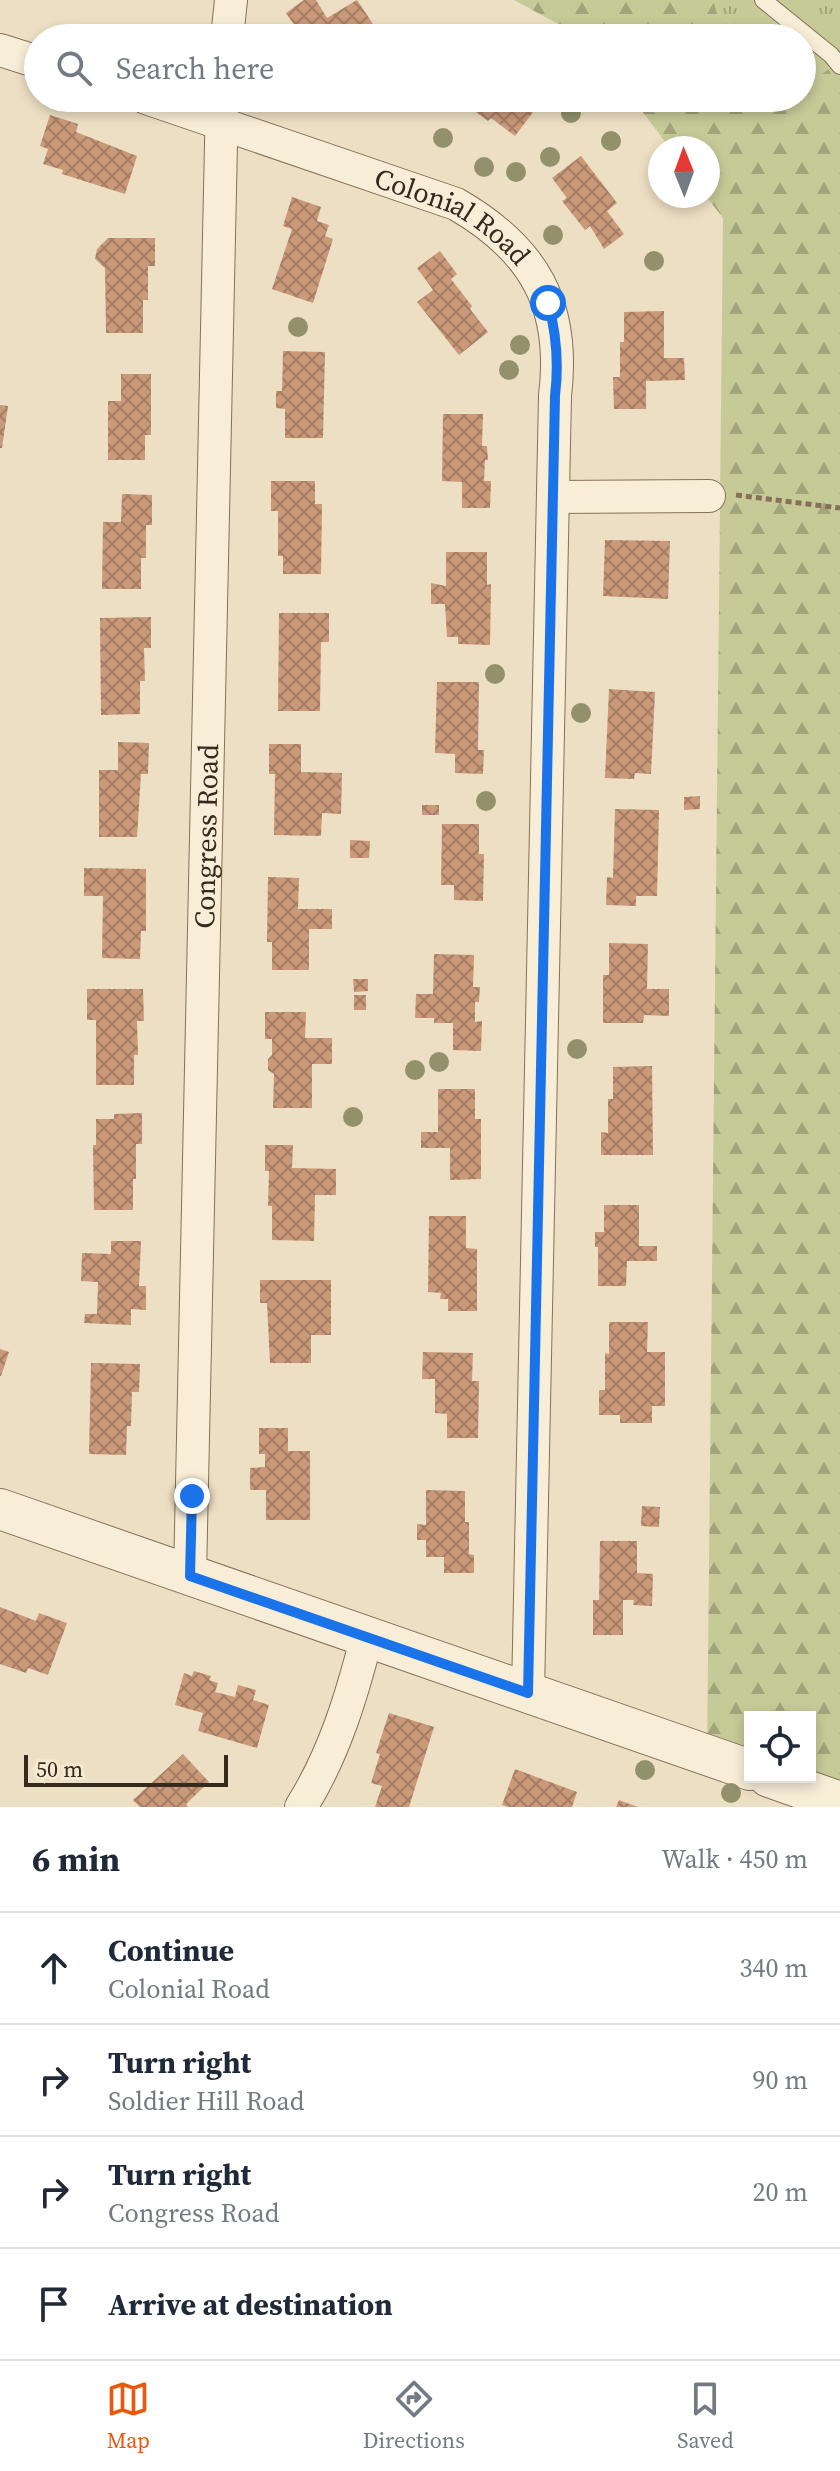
<!DOCTYPE html>
<meta charset="utf-8">
<style>
body{margin:0;font-family:"Source Serif 4",serif;background:#f2f2f3;color:#1f2937}
.controls{position:absolute;right:24px;bottom:24px;display:grid;overflow:hidden;border-radius:0px;box-shadow:0 4px 12px #0003}
.controls button{width:72px;height:72px;display:grid;place-items:center;padding:0;border:0;border-bottom:2px solid #e0e1e3;background:#fff;color:#1f2937;font:40px sans-serif}
.compass{position:absolute;left:648px;top:136px;width:72px;height:72px;border-radius:50%;background:#fff;box-shadow:0 4px 12px #0003;rotate:359deg}
.scale{position:absolute;left:24px;bottom:20px;width:204px;box-sizing:border-box;padding-left:8px;border:4px solid #36291e;border-top:0;font-size:22px;line-height:28px;white-space:nowrap;color:#36291e;-webkit-text-stroke:6px #f4ead2;paint-order:stroke}
.stop{position:absolute;width:24px;height:24px;margin:-18px;border:6px solid #1a73e8;border-radius:50%;background:#fff}
.stop.end{background:#1a73e8;border-color:#fff;box-shadow:0 2px 8px #0008}
.list{margin:0;padding:0;list-style:none}
h2{display:flex;justify-content:space-between;align-items:center;height:104px;margin:0;padding:0 32px;font-size:34px}
h2 small{font-size:26px;font-weight:400;color:#747a83}
.list li{display:grid;grid-template-columns:52px 1fr auto;gap:24px;align-items:center;box-sizing:border-box;height:112px;padding:0 32px;border-top:2px solid #e0e1e3}
.list b{display:block;font-size:30px;white-space:nowrap}
.list p{margin:0;font-size:26px;white-space:nowrap;color:#747a83}
.list em{font-size:26px;font-style:normal;color:#747a83}
.icon{flex:none;width:44px;height:44px;fill:none;stroke:currentColor;stroke-width:2;stroke-linecap:round;stroke-linejoin:round}
.map{position:relative;flex:none;width:840px;height:1807px;overflow:hidden}
.search{position:absolute;background:#fff;box-shadow:0 4px 12px #0003;left:24px;right:24px;top:24px;height:88px;display:flex;align-items:center;gap:20px;box-sizing:border-box;padding:0 28px;border-radius:44px;color:#747a83;font-size:30px}
.sheet{height:552px;background:#fff}
nav{display:flex;justify-content:space-around;align-items:center;box-sizing:border-box;height:112px;border-top:2px solid #e0e1e3;background:#fff;font-size:22px;color:#747a83}
nav a{display:grid;justify-items:center;gap:4px}
nav .on{color:#ea580c}
.map>svg:first-child{display:block}
.grass{fill:url(#grass-tufts)}
.forest{fill:url(#forest-firs)}
.building{fill:url(#building-cross-hatch)}
.lines{fill:none;stroke-linecap:round;stroke-linejoin:round}
.service-casing{stroke:#86705a;stroke-width:18}
.minor-casing{stroke:#86705a;stroke-width:34}
.tertiary-casing{stroke:#86705a;stroke-width:42}
.path{stroke:#86705a;stroke-width:5;stroke-dasharray:6 4;stroke-linecap:butt}
.service{stroke:#f8edd6;stroke-width:16}
.minor{stroke:#f8edd6;stroke-width:32}
.tertiary{stroke:#f8edd6;stroke-width:40}
.tree{fill:#92916c}
.route{stroke:#1a73e8;stroke-width:10}
.labels{text-anchor:middle;dominant-baseline:central;stroke-width:7;stroke-linejoin:round;paint-order:stroke}
.street-label{font-size:28px;fill:#36291e;stroke:#f4ead2}
</style>
<div class="map">
<svg width="840" height="1807" viewBox="0 0 840 1807">
<defs>
<pattern id="grass-tufts" width="24" height="20" patternUnits="userSpaceOnUse" patternTransform="scale(2)"><rect width="24" height="20" fill="#c6ca97"/><path d="M3 7l-1-3M5 7V3M7 7l1-3M15 17l-1-3M17 17v-4M19 17l1-3" fill="none" stroke="#a2a47b"/></pattern>
<pattern id="forest-firs" width="22" height="20" patternUnits="userSpaceOnUse" patternTransform="scale(2)"><rect width="22" height="20" fill="#c6ca97"/><path d="M5 1l3.5 6h-7zM16 11l3.5 6h-7z" fill="#a2a47b"/></pattern>
<pattern id="building-cross-hatch" width="8" height="8" patternUnits="userSpaceOnUse" patternTransform="scale(2)"><rect width="8" height="8" fill="#ca997a"/><path d="M0 0l8 8M0 8l8-8" fill="none" stroke="#a57d63"/></pattern>
</defs>
<rect width="100%" height="100%" fill="#eddfc3"/>
<path class="grass" d="M 713,0 L 840,0 L 840,61 L 811,82 L 802,76 L 802,38 L 751,38 L 717,13 Z"/>
<path class="forest" d="M 514,0 L 713,0 L 717,13 L 751,38 L 584,38 Z
M 840,61 L 840,1802 L 810,1777 L 810,1717 L 750,1717 L 750,1770 L 707,1756 L 723,218 L 706,196 L 708,148 L 670,148 L 632,98 L 802,98 L 802,76 L 811,82 Z"/>
<path class="building" d="M 304,0 L 316,0 L 327,18 L 357,0 L 373,24 L 358,34 L 361,38 L 310,38 L 306,33 L 302,36 L 286,13 Z
M 451,98 L 533,98 L 540,103 L 515,136 L 491,118 L 488,121 L 460,100 L 457,103 Z
M 50,115 L 78,124 L 76,132 L 137,156 L 125,194 L 62,174 L 63,170 L 43,164 L 48,149 L 40,146 Z
M 581,156 L 617,203 L 607,211 L 624,234 L 604,249 L 590,226 L 585,230 L 562,201 L 567,198 L 552,178 Z
M 292,197 L 321,207 L 317,221 L 329,225 L 325,236 L 333,239 L 313,303 L 272,289 L 292,229 L 283,226 Z
M 108,238 L 155,238 L 155,266 L 148,266 L 148,300 L 143,300 L 143,333 L 106,333 L 105,268 L 95,259 L 97,249 Z
M 440,251 L 457,274 L 451,279 L 472,306 L 470,309 L 488,332 L 459,355 L 417,302 L 433,290 L 417,268 Z
M 664,311 L 664,358 L 684,358 L 685,380 L 646,381 L 646,409 L 614,409 L 613,377 L 620,377 L 620,342 L 624,342 L 624,312 Z
M 283,351 L 325,352 L 323,438 L 285,438 L 285,409 L 276,408 L 276,391 L 282,391 Z
M 121,374 L 151,374 L 151,435 L 145,435 L 145,460 L 108,460 L 108,401 L 121,401 Z
M 0,405 L 8,406 L 2,448 L 0,448 Z
M 443,414 L 483,414 L 482,446 L 487,446 L 488,460 L 485,460 L 484,481 L 491,481 L 490,508 L 462,508 L 462,482 L 442,481 Z
M 271,481 L 315,481 L 315,504 L 322,504 L 321,574 L 283,574 L 283,556 L 278,556 L 278,511 L 271,511 Z
M 122,494 L 152,495 L 152,525 L 146,525 L 146,558 L 141,558 L 141,589 L 102,589 L 103,522 L 121,522 Z
M 605,540 L 670,541 L 668,599 L 603,596 Z
M 446,552 L 487,552 L 487,585 L 491,584 L 490,645 L 458,644 L 458,637 L 447,637 L 445,604 L 431,604 L 431,583 L 446,586 Z
M 279,613 L 329,613 L 329,642 L 321,642 L 320,711 L 278,711 Z
M 151,617 L 151,648 L 144,648 L 145,681 L 140,681 L 140,714 L 101,715 L 100,618 Z
M 437,682 L 479,682 L 478,750 L 484,750 L 483,774 L 455,773 L 455,754 L 435,753 Z
M 609,689 L 655,692 L 651,774 L 635,773 L 634,779 L 605,778 Z
M 118,742 L 149,743 L 148,774 L 141,774 L 137,837 L 99,837 L 99,770 L 118,770 Z
M 269,744 L 301,744 L 301,772 L 342,773 L 341,814 L 322,813 L 321,836 L 274,835 L 275,774 L 269,774 Z
M 700,796 L 700,809 L 684,810 L 684,797 Z
M 422,805 L 439,805 L 439,815 L 422,815 Z
M 615,809 L 659,810 L 657,896 L 636,896 L 636,906 L 606,905 L 607,877 L 613,878 Z
M 442,824 L 479,824 L 479,854 L 484,854 L 483,901 L 454,900 L 454,885 L 441,885 Z
M 350,840 L 370,841 L 369,858 L 350,858 Z
M 84,868 L 146,869 L 146,931 L 141,931 L 140,959 L 102,958 L 103,896 L 84,896 Z
M 268,877 L 299,878 L 298,909 L 332,909 L 332,929 L 309,929 L 309,970 L 272,970 L 272,942 L 267,942 Z
M 609,943 L 648,944 L 647,989 L 669,989 L 669,1016 L 644,1015 L 643,1023 L 603,1023 L 603,975 L 609,975 Z
M 434,954 L 474,955 L 473,987 L 480,987 L 479,1002 L 475,1002 L 475,1022 L 482,1021 L 481,1051 L 453,1050 L 453,1023 L 434,1023 L 434,1018 L 415,1018 L 416,994 L 433,994 Z
M 353,979 L 368,979 L 368,991 L 354,992 Z
M 87,989 L 143,989 L 144,1021 L 137,1021 L 138,1055 L 134,1055 L 134,1085 L 96,1085 L 96,1020 L 87,1020 Z
M 354,995 L 366,995 L 366,1010 L 354,1010 Z
M 265,1012 L 306,1012 L 305,1038 L 332,1038 L 332,1064 L 312,1064 L 312,1108 L 273,1108 L 274,1074 L 268,1070 L 268,1059 L 272,1055 L 272,1039 L 265,1039 Z
M 652,1066 L 653,1155 L 601,1155 L 601,1132 L 608,1133 L 608,1099 L 613,1099 L 613,1067 Z
M 438,1089 L 475,1089 L 475,1119 L 481,1119 L 481,1179 L 450,1180 L 450,1148 L 421,1148 L 421,1132 L 438,1132 Z
M 142,1113 L 142,1144 L 136,1144 L 136,1179 L 133,1179 L 133,1210 L 94,1210 L 93,1145 L 96,1145 L 96,1119 L 114,1119 L 114,1114 Z
M 265,1145 L 293,1145 L 292,1168 L 336,1169 L 336,1195 L 315,1195 L 314,1241 L 272,1240 L 272,1206 L 268,1206 L 269,1171 L 265,1171 Z
M 604,1205 L 639,1205 L 639,1246 L 657,1246 L 657,1261 L 627,1261 L 626,1286 L 598,1286 L 598,1247 L 595,1247 L 595,1232 L 604,1232 Z
M 429,1216 L 466,1216 L 466,1248 L 477,1249 L 477,1311 L 448,1311 L 448,1299 L 440,1299 L 441,1293 L 428,1292 Z
M 111,1241 L 141,1241 L 139,1286 L 146,1286 L 146,1310 L 131,1309 L 131,1325 L 84,1323 L 85,1314 L 97,1314 L 98,1282 L 81,1281 L 82,1253 L 111,1254 Z
M 260,1280 L 331,1280 L 331,1335 L 311,1335 L 311,1363 L 270,1363 L 267,1303 L 260,1303 Z
M 609,1322 L 648,1322 L 647,1352 L 665,1352 L 665,1406 L 652,1406 L 652,1423 L 620,1423 L 620,1415 L 599,1415 L 599,1390 L 605,1390 L 605,1353 L 609,1354 Z
M 0,1349 L 9,1352 L 1,1376 L 0,1376 Z
M 423,1352 L 473,1353 L 472,1381 L 479,1381 L 478,1438 L 447,1438 L 447,1414 L 435,1413 L 435,1379 L 422,1379 Z
M 91,1363 L 140,1364 L 139,1392 L 132,1392 L 131,1426 L 127,1426 L 126,1455 L 89,1454 Z
M 259,1428 L 288,1428 L 288,1451 L 310,1451 L 310,1520 L 266,1520 L 266,1490 L 250,1490 L 250,1468 L 265,1467 L 265,1454 L 259,1454 Z
M 426,1490 L 465,1491 L 465,1522 L 469,1522 L 469,1554 L 474,1555 L 474,1573 L 444,1573 L 444,1557 L 426,1557 L 426,1540 L 417,1540 L 417,1524 L 426,1525 Z
M 642,1506 L 660,1507 L 659,1527 L 641,1526 Z
M 600,1541 L 637,1541 L 637,1573 L 653,1574 L 652,1606 L 633,1605 L 634,1600 L 623,1600 L 623,1635 L 593,1635 L 593,1600 L 599,1600 Z
M 0,1607 L 36,1621 L 39,1613 L 67,1623 L 48,1675 L 28,1668 L 26,1673 L 0,1664 Z
M 194,1671 L 211,1676 L 209,1680 L 218,1683 L 215,1692 L 235,1697 L 238,1685 L 256,1690 L 253,1700 L 269,1705 L 257,1748 L 198,1731 L 203,1713 L 175,1705 L 184,1673 L 192,1676 Z
M 389,1713 L 434,1727 L 409,1807 L 375,1807 L 382,1786 L 371,1783 L 380,1754 L 376,1753 Z
M 183,1754 L 209,1782 L 186,1804 L 188,1807 L 140,1807 L 133,1800 Z
M 515,1769 L 577,1792 L 572,1807 L 508,1807 L 502,1805 Z
M 619,1800 L 638,1807 L 616,1807 Z"/>
<g class="lines">
<g class="service-casing">
<path id="service" d="M 763,0 L 831,55 L 840,66"/>
</g>
<g class="minor-casing">
<g id="minor">
<path d="M 227,38 L 231,0"/>
<path d="M 0,50 L 38,62"/>
<path id="s1" d="M 146,98 L 456,204 C 534,249 566,305 555,396 L 528,1693"/>
<path d="M 553,497 L 709,496"/>
<path id="s2" d="M 190,1576 L 222,98"/>
<path d="M 301,1807 C 334,1755 352,1695 367,1636"/>
</g>
</g>
<g class="tertiary-casing">
<path id="tertiary" d="M 0,1509 L 750,1770
M 769,1777 L 840,1802"/>
</g>
<path class="path" d="M 736,495 L 840,508"/>
<use href="#service" class="service"/>
<use href="#minor" class="minor"/>
<use href="#tertiary" class="tertiary"/>
</g>
<g class="tree">
<circle cx="571" cy="113" r="10"/>
<circle cx="443" cy="138" r="10"/>
<circle cx="611" cy="141" r="10"/>
<circle cx="550" cy="157" r="10"/>
<circle cx="484" cy="167" r="10"/>
<circle cx="516" cy="172" r="10"/>
<circle cx="553" cy="235" r="10"/>
<circle cx="654" cy="261" r="10"/>
<circle cx="298" cy="327" r="10"/>
<circle cx="520" cy="345" r="10"/>
<circle cx="509" cy="370" r="10"/>
<circle cx="495" cy="674" r="10"/>
<circle cx="581" cy="713" r="10"/>
<circle cx="486" cy="801" r="10"/>
<circle cx="577" cy="1049" r="10"/>
<circle cx="439" cy="1062" r="10"/>
<circle cx="415" cy="1070" r="10"/>
<circle cx="353" cy="1117" r="10"/>
<circle cx="645" cy="1770" r="10"/>
<circle cx="731" cy="1793" r="10"/>
</g>
<g class="lines">
<path class="route" d="M 192,1496 L 190,1576 L 528,1693 L 555,396 C 559,363 557,335 548,303"/>
</g>
<g class="labels">
<g class="street-label">
<text stroke="none"><textPath href="#s1" startOffset="330">Colonial Road</textPath></text>
<text stroke="none"><textPath href="#s2" startOffset="740">Congress Road</textPath></text>
</g>
</g>
</svg>
<div class="controls">
<button><svg class="icon" aria-label="locate" viewBox="0 0 24 24"><circle cx="12" cy="12" r="6"/><path d="M12 2v4M12 18v4M2 12h4M18 12h4"/></svg></button>
</div>
<svg class="compass" viewBox="-18 -18 36 36"><path d="M0-13l5 13h-10z" fill="#e53935"/><path d="M0 13l5-13h-10z" fill="#747a83"/></svg>
<div class="scale">50 m</div>
<div class="stop" style="left:548px;top:303px"></div>
<div class="stop end" style="left:192px;top:1496px"></div>
<div class="search"><svg class="icon" aria-label="search" viewBox="0 0 24 24"><circle cx="10" cy="10" r="6"/><path d="M15 15l6 6"/></svg>Search here</div>
</div>
<section class="sheet">
<h2>6 min<small>Walk · 450 m</small></h2>
<ul class="list">
<li><svg class="icon" aria-label="ahead" viewBox="0 0 24 24"><path d="M12 20V5M6 11l6-6 6 6"/></svg><div><b>Continue</b><p>Colonial Road</p></div><em>340 m</em></li>
<li><svg class="icon" aria-label="right" viewBox="0 0 24 24"><path d="M7 20v-9h11M14 6l5 5-5 5"/></svg><div><b>Turn right</b><p>Soldier Hill Road</p></div><em>90 m</em></li>
<li><svg class="icon" aria-label="right" viewBox="0 0 24 24"><path d="M7 20v-9h11M14 6l5 5-5 5"/></svg><div><b>Turn right</b><p>Congress Road</p></div><em>20 m</em></li>
<li><svg class="icon" aria-label="arrive" viewBox="0 0 24 24"><path d="M6 21V4h12l-3 4 3 4H6"/></svg><div><b>Arrive at destination</b></div></li>
</ul>
</section>
<nav>
<a class="on"><svg class="icon" aria-label="map" viewBox="0 0 24 24"><path d="M3 6l6-2 6 2 6-2v14l-6 2-6-2-6 2zM9 4v14M15 6v14"/></svg>Map</a>
<a><svg class="icon" aria-label="directions" viewBox="0 0 24 24"><path d="M12 3l9 9-9 9-9-9zM9 14v-3h6M13 9l2 2-2 2"/></svg>Directions</a>
<a><svg class="icon" aria-label="saved" viewBox="0 0 24 24"><path d="M7 4h10v16l-5-4-5 4z"/></svg>Saved</a>
</nav>
